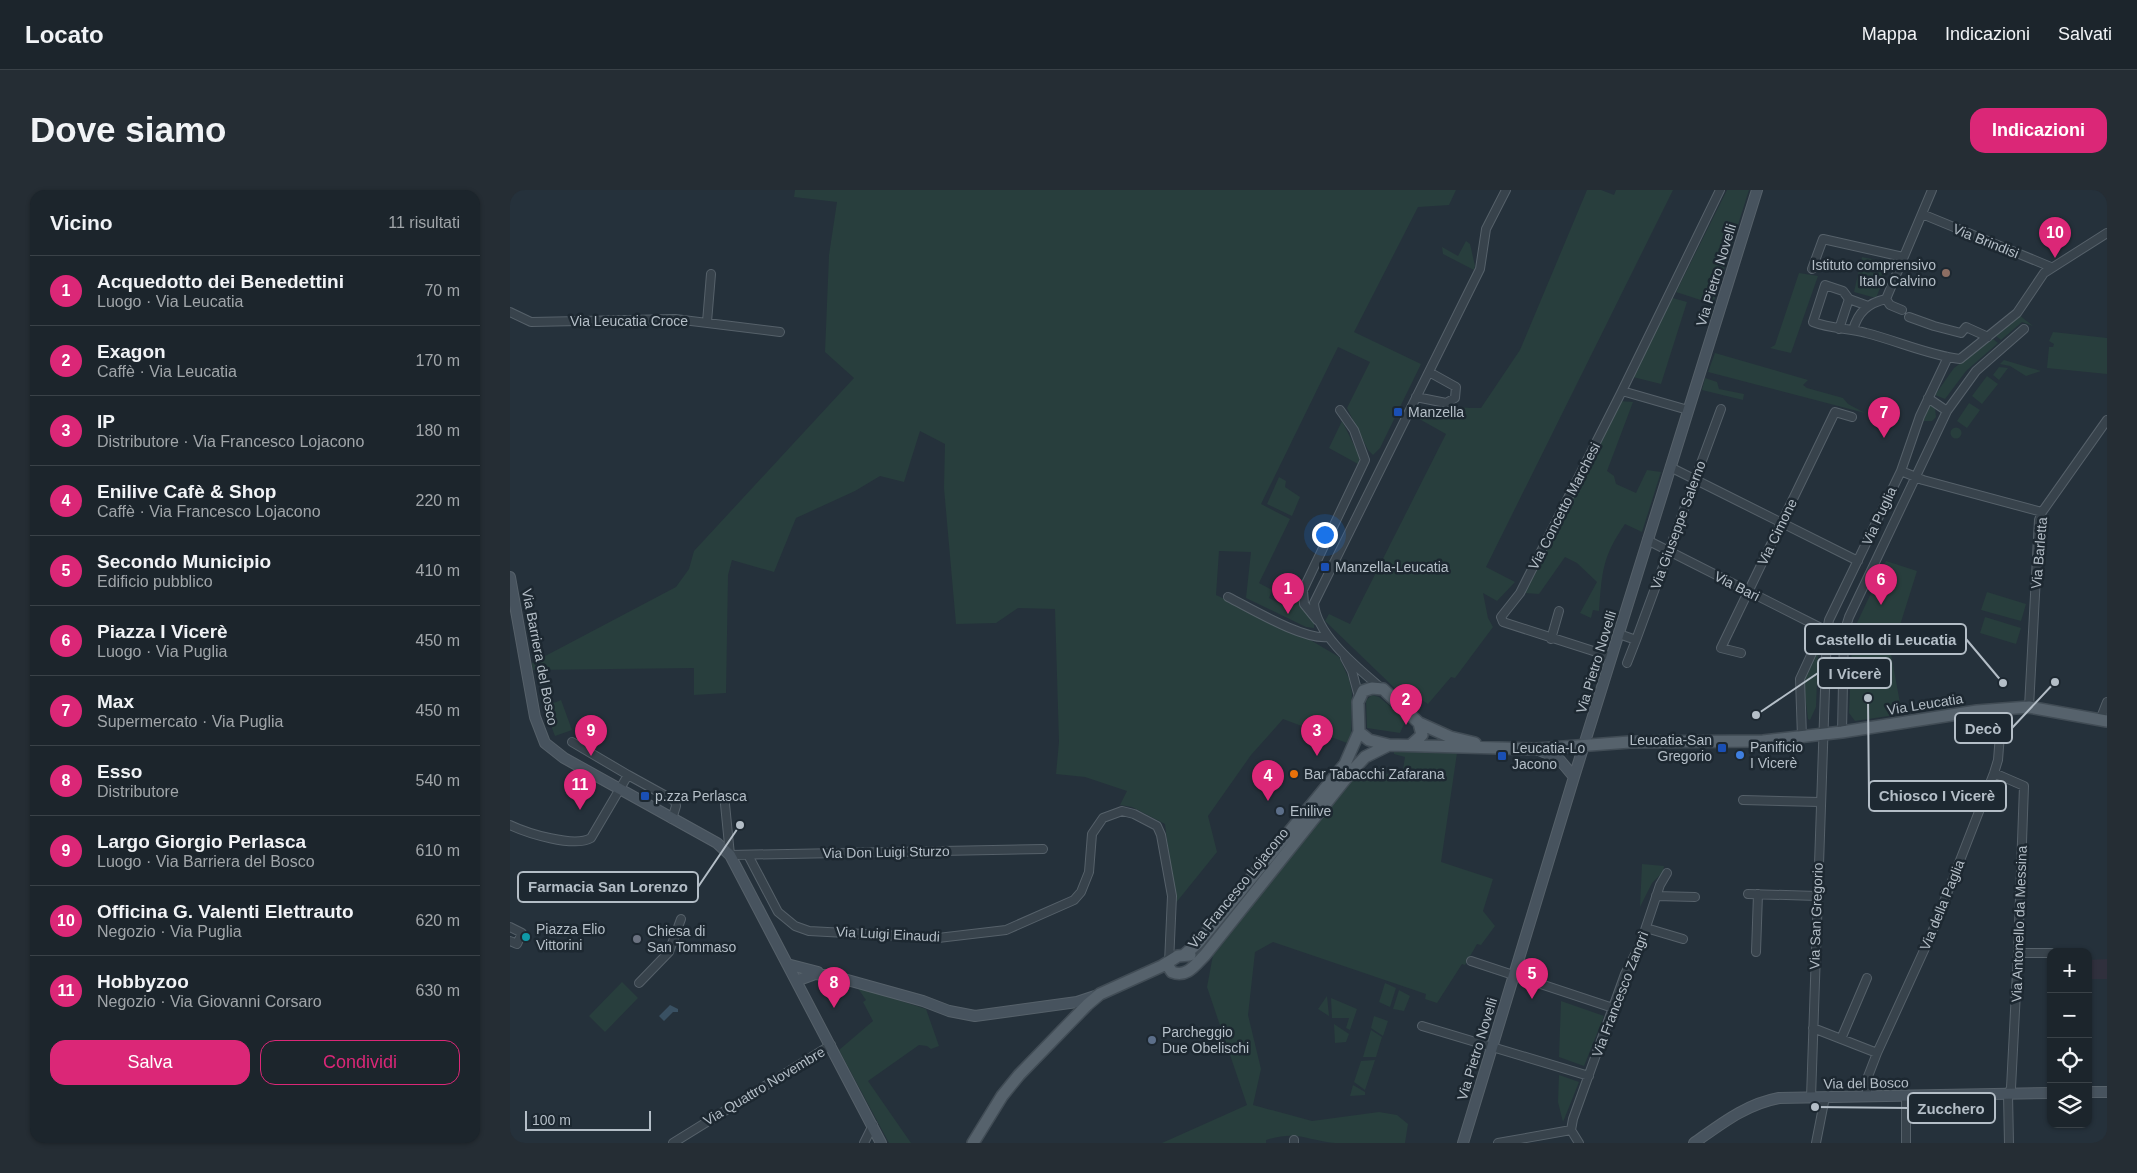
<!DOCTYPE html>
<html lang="it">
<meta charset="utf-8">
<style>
body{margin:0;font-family:Helvetica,sans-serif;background:#252d34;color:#f1f3f6}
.controls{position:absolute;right:15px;bottom:15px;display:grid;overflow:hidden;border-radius:10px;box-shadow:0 1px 4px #0004}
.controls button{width:45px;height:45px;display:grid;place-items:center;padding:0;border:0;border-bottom:1px solid #3a4248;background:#1c252c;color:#f1f3f6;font:25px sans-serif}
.scale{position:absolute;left:15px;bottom:12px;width:126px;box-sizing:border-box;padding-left:5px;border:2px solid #b4bec7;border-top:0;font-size:14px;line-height:18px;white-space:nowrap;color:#b4bec7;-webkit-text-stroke:4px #1d2831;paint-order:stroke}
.you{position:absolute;left:814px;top:344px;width:18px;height:18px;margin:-12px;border:4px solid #fff;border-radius:50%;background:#1a73e8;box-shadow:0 0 0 8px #1a73e833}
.badge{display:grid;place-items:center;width:32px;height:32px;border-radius:50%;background:#db2777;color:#fff;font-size:16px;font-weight:700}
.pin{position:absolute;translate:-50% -41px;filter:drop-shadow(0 1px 2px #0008)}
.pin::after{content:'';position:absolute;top:26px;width:18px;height:15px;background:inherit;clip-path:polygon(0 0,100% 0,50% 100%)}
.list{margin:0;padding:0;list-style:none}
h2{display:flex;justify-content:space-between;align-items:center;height:65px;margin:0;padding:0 20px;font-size:21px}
h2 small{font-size:16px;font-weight:400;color:#a0a5a9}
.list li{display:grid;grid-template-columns:32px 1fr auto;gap:15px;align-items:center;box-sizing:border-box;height:70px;padding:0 20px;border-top:1px solid #3a4248}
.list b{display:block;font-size:19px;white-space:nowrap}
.list p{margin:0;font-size:16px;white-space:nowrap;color:#a0a5a9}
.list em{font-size:16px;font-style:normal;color:#a0a5a9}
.actions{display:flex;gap:10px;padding:15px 20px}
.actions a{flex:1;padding:11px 0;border:1px solid #db2777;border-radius:15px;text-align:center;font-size:18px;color:#db2777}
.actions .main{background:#db2777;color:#fff}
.icon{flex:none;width:28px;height:28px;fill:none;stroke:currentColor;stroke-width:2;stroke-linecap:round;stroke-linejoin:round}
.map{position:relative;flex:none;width:1597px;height:953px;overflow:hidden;border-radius:15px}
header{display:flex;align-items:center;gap:30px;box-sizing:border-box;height:70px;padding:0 25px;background:#1c252c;border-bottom:1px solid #3a4248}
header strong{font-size:24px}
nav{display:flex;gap:28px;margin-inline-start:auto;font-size:18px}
.intro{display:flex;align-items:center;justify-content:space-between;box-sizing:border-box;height:120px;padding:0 30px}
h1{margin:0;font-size:35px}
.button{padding:12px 22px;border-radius:15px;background:#db2777;color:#fff;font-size:18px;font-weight:700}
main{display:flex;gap:30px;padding:0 30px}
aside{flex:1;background:#1c252c;border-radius:15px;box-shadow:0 1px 4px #0004}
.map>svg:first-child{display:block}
.medical{fill:#30303d}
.green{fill:#283e3d}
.water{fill:#395062}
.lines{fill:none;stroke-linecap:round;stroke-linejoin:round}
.street-casing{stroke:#56616a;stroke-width:10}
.secondary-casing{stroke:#56616a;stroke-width:12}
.primary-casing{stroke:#414c55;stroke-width:14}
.street{stroke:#38434c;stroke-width:8}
.secondary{stroke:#47535e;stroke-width:10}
.primary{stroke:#56626c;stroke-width:11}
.education-dot{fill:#8d6e63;stroke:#1d2831;stroke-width:2}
.transit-dot{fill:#1a4fb4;stroke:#1d2831;stroke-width:2}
.shop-dot{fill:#3f7fe0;stroke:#1d2831;stroke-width:2}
.food-dot{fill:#e8710a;stroke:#1d2831;stroke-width:2}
.service-dot{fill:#5c6f8a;stroke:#1d2831;stroke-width:2}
.culture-dot{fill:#0f9aa8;stroke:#1d2831;stroke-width:2}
.worship-dot{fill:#6b7280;stroke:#1d2831;stroke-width:2}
.labels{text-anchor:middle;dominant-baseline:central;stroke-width:5;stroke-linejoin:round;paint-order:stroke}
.street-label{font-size:14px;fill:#b4bec7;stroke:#1d2831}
.poi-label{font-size:14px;fill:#b4bec7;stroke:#1d2831;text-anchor:start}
.leader{fill:none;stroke:#b4bec7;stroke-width:2}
.callout-dot{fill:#b4bec7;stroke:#1d2831;stroke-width:2}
.callout{fill:#1d2831;stroke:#b4bec7;stroke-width:2}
.callout-label{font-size:15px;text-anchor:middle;font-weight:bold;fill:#b4bec7}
</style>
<header>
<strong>Locato</strong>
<nav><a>Mappa</a><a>Indicazioni</a><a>Salvati</a></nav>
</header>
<div class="intro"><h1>Dove siamo</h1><a class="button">Indicazioni</a></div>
<main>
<aside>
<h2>Vicino<small>11 risultati</small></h2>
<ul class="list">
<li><span class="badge">1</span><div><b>Acquedotto dei Benedettini</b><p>Luogo · Via Leucatia</p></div><em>70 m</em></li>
<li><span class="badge">2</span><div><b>Exagon</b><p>Caffè · Via Leucatia</p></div><em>170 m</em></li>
<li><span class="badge">3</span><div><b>IP</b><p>Distributore · Via Francesco Lojacono</p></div><em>180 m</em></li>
<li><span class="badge">4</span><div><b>Enilive Cafè &amp; Shop</b><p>Caffè · Via Francesco Lojacono</p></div><em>220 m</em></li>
<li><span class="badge">5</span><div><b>Secondo Municipio</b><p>Edificio pubblico</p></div><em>410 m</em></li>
<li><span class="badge">6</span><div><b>Piazza I Vicerè</b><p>Luogo · Via Puglia</p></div><em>450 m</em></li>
<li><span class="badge">7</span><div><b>Max</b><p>Supermercato · Via Puglia</p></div><em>450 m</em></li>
<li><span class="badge">8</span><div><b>Esso</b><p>Distributore</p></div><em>540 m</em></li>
<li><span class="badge">9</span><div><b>Largo Giorgio Perlasca</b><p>Luogo · Via Barriera del Bosco</p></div><em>610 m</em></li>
<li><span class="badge">10</span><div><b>Officina G. Valenti Elettrauto</b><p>Negozio · Via Puglia</p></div><em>620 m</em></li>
<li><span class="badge">11</span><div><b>Hobbyzoo</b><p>Negozio · Via Giovanni Corsaro</p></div><em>630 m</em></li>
</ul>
<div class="actions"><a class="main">Salva</a><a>Condividi</a></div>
</aside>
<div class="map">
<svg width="1597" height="953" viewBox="0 0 1597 953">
<rect width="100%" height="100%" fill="#25313b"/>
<path class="medical" d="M 1597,769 L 1597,789 L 1578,789 L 1578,770 Z"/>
<path class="green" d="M 285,0 L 946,0 L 939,15 L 908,17 L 844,142 L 911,174 L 870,258 L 863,265 L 858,260 L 837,218 L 860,172 L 828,157 L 751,314 L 780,329 L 749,393 L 762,400 L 759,408 L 776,417 L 781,406 L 787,407 L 804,432 L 804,438 L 796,437 L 736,408 L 741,362 L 709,361 L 706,405 L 792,445 L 829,467 L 839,489 L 842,503 L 841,547 L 837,553 L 773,529 L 741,565 L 698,626 L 707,662 L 665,714 L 655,634 L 622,617 L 610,615 L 617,601 L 575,587 L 546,584 L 549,552 L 545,419 L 508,418 L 486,433 L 446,434 L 434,298 L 435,254 L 410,241 L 394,292 L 370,286 L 345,301 L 286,328 L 264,382 L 222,370 L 218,385 L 216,503 L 184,505 L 184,478 L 22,480 L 22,473 L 166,397 L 179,379 L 184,361 L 344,188 L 315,162 L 319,65 L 327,12 L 284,7 Z
M 1077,0 L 1091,0 L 1104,5 L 1106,0 L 1163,0 L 976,377 L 1005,392 L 987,411 L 973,403 L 978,428 L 983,437 L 945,488 L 941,487 L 918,514 L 903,504 L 897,510 L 815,431 L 819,424 L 840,434 L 936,244 L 904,226 C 913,211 954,219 971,218 L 1010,160 Z
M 1217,0 L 1239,0 L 1203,114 L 1166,102 Z
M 956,51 L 960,54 L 965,76 L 964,80 L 933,64 L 932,57 L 948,66 Z
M 1352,67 L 1380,73 L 1366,108 L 1344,102 Z
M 1289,83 L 1308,86 L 1281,163 L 1260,158 L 1265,155 Z
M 1159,107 L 1177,112 L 1151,194 L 1123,187 Z
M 1509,125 L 1523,136 L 1512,132 L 1491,150 L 1486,146 Z
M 1543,142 L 1597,148 L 1597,184 L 1537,178 L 1539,157 L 1543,157 L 1544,154 L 1539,151 Z
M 1483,149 L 1488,153 L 1456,181 L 1435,209 L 1425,205 L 1444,178 Z
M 1205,163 L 1298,190 L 1293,195 L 1297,198 L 1333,208 L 1338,214 L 1355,223 L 1198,182 Z
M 1494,170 L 1531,181 L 1516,186 L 1500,176 L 1490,174 Z
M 1489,177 L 1498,178 L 1489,190 L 1483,185 Z
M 1477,186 L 1488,194 L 1472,214 L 1462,206 Z
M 1195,188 L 1207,192 L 1209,199 L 1234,204 L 1233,210 L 1192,200 Z
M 1109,211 L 1123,212 L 1097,281 L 1104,286 L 1106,294 L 1126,303 L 1137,280 L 1151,282 L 1132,342 L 1115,334 C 1092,367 1092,383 1089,421 L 1083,420 L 1081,428 L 1070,423 L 1087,392 L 1067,373 L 1055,367 L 1029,404 L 1015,403 Z
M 1459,213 L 1470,220 L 1457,238 L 1447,231 Z
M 1420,215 L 1425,218 L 1426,227 L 1422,231 L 1413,231 Z
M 832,231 L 850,267 L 848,274 L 819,258 Z
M1440.5 243a5.5 5.5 0 1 1 11 0a5.5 5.5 0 1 1-11 0Z
M 769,287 L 776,291 L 775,297 L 790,307 L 782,326 L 757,314 Z
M 1376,371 L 1407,381 L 1381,464 L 1392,524 L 1345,531 L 1339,523 L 1342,452 L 1346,435 Z
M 1477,402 L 1516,414 L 1511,431 L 1471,420 Z
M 1475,427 L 1511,438 L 1506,454 L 1470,443 Z
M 1306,461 L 1308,462 L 1306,517 L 1300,530 L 1298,529 L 1293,490 Z
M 862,505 L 869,507 L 896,530 L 890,543 L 857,538 L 856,510 Z
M 51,510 L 62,540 L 45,546 L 34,517 Z
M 884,560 L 947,563 L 931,672 L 983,689 L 973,721 L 985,736 L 971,755 L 967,754 L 955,775 L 952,774 L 927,813 L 915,809 L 916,804 L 763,752 L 745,762 L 738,825 L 751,879 L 743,915 L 802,931 L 869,922 L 887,925 L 898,934 L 895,953 C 872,953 848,953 825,953 C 796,950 787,940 756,950 L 756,953 L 652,953 L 737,915 L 697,797 L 703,765 L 850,580 L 892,586 L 895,567 L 884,564 Z
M 1132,674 L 1154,676 L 1153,682 L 1142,693 L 1130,717 Z
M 112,792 L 128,808 L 95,842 L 79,826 Z
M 875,793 L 886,798 L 880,817 L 869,812 Z
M 347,797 L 416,819 L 429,856 L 421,859 L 417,856 L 409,855 L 358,891 L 401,953 L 379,953 L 329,860 L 363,831 L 353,812 L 356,810 Z
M 889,800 L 900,806 L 894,821 L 883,819 Z
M 817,806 L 819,826 L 808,819 Z
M 821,808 L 847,819 L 840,840 L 836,838 L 839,828 L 822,828 Z
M 1051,811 L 1094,826 L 1074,876 L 1049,867 Z
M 864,826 L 878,831 L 873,846 L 861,838 Z
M 824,834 L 839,844 L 836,852 L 825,853 Z
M 861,840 L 872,847 L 866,867 L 853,867 Z
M 865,870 L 855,900 L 844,892 L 851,871 Z
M 1049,885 L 1069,892 L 1053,932 L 1048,912 Z
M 843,895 L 855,902 L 855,905 L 840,906 Z"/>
<path class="water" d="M 160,815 L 168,819 L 168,822 L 163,822 L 154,831 L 149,826 Z"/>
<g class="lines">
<g class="street-casing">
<path id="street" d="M 1412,24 L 1541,77
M 1302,79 L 1313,49 L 1393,67
M 1339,109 L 1333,101 L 1315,95 L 1303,132 C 1321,139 1338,138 1356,143 C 1388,151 1418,165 1450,169 L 1507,123 L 1534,83 L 1597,43
M 1376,109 L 1422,0
M 1376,109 L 1380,115 L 1392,120
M 0,122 L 21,132 L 165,129 L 270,142
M 1399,127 L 1424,136 L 1451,143 L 1456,137 L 1478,147
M 197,132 L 201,84
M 1329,139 L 1339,109 L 1358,116
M 1343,140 C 1348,122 1358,113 1376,109
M 1112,201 L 1210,0
M 906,207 L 936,213 L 945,208 L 946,197 L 919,182
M 1418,208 L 1437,221
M 1160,277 L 1348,371
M 1391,281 L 1413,290 L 1532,322
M 1137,350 L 1313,439 L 1334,443
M 718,407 C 742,419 793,450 818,447
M 807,430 L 794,414 L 793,400 L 855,270 L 844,240 L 830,220
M 1109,444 L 1126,450 L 1211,219
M 1041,449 L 1049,421
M 1231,463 L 1211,458 L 1325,222 L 1342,227
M 1102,467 L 993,432 L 991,427 L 1010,403 L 1112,201 L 1178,220
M 835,468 L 842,481 L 849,507
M 1117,473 L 1126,450
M 871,498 C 848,478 806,445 804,413 L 970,79 L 976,39 L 996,0
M 1519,517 L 1529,330 L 1532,322 L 1597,230
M 1590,530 L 1597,512
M 1332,542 L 1334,443 L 1339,427 L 1437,221 L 1466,181 L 1514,139
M 1292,547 L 1290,489 L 1313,439
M 62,552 L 118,585
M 1484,583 L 1514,596 L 1508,763 L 1501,898 L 1498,904 L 1499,953
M 1233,610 L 1310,612
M 215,614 L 220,665 L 533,659
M 0,635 C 17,643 64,658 81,648 L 118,585 L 165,611 L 166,616 L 162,629
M 238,665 L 268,722 L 285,736 L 299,741 L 428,748 L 496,740 L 564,710 L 571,702 L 579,682 L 582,644 L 593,628 L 612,621 L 624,624 L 647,636 L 651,645 L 662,706 L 659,773
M 1238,704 L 1307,706
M 1146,706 L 1185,707
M 0,737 L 12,743 L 7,754 L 0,751
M 1136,738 L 1173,749
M 1246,762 L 1248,704
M 1508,763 L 1541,763
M 961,771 L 1103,818
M 129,793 L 159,762 L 171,729
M 912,836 L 1079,886
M 1303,838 L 1367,863
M 1331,849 L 1357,788
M 1357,906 L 1357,889 L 1367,863 L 1421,745 L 1484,583 L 1488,570 L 1492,519
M 1396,906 L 1396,953
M 1301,908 L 1317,441 L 1319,430 L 1391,281 L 1410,226 L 1438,167
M 163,953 L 321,855
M 354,953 L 363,935
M 784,953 L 784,950
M 988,953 L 1061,940
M 1069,953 L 1061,940 L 1063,929 L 1115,784 L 1130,755 L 1150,695 L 1157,683
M 1306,953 L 1315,907"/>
</g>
<g class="secondary-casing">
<path id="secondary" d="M 0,387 L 25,527 L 35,553 L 54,568 L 207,653 L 220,665 L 371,953
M 1027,559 L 1049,569 L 1064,587
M 277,774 L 308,782
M 286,791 L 305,784 L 323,786 L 413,811 L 439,821 L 465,826 L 567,812 L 588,805
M 1578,902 L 1597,902
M 953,953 L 1064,587 L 1247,0
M 1184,953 C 1211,934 1236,914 1269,908 L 1541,903"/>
</g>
<g class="primary-casing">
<path id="primary" d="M 909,533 L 940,547 L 965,553
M 849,542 L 859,550 L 879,555 L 1027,559 L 1120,552 L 1253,551 L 1332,542 L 1467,521 L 1519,517 L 1597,531
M 674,765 L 688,753 L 835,574 L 849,542 L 848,512 L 853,501 L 862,498 L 873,499 L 909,533 L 912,545 L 902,554
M 659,773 L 658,776 L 662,782 C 677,788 685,775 695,765 L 841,582 L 855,567 L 879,555
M 463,953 L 492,906 L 509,885 L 577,815 L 590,804 L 652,776 L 668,766 L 680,765"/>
</g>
<use href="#street" class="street"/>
<use href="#secondary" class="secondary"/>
<use href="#primary" class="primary"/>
</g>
<circle class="education-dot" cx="1436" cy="83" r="5"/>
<g class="transit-dot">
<rect x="883" y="217" width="10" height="10" rx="2.5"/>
<rect x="810" y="372" width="10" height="10" rx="2.5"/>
<rect x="1207" y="553" width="10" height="10" rx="2.5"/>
<rect x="987" y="561" width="10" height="10" rx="2.5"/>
<rect x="130" y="601" width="10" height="10" rx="2.5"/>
</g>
<circle class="shop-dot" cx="1230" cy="565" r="5"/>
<circle class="food-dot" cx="784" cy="584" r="5"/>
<g class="service-dot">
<circle cx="770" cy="621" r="5"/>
<circle cx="642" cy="850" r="5"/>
</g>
<circle class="culture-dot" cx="16" cy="747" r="5"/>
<circle class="worship-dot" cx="127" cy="749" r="5"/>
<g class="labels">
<g class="street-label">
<text transform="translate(1476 51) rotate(22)">Via Brindisi</text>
<text transform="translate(1206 85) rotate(-73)">Via Pietro Novelli</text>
<text x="119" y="131">Via Leucatia Croce</text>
<text transform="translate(1054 316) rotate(-63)">Via Concetto Marchesi</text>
<text transform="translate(1369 326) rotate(-65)">Via Puglia</text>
<text transform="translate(1168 335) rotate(-70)">Via Giuseppe Salerno</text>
<text transform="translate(1267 342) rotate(-64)">Via Cimone</text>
<text transform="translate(1529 363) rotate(-85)">Via Barletta</text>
<text transform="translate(1227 396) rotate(27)">Via Bari</text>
<text transform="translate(30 467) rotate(79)">Via Barriera del Bosco</text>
<text transform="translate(1086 472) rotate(-73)">Via Pietro Novelli</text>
<text transform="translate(1415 514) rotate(-9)">Via Leucatia</text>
<text transform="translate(376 662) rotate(-1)">Via Don Luigi Sturzo</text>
<text transform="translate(728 698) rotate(-51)">Via Francesco Lojacono</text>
<text transform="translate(1432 715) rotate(-68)">Via della Paglia</text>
<text transform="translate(1306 726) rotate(-88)">Via San Gregorio</text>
<text transform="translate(1509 734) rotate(-88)">Via Antonello da Messina</text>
<text transform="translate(378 744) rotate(3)">Via Luigi Einaudi</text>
<text transform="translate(1110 804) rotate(-69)">Via Francesco Zangrì</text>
<text transform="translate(967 859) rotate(-73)">Via Pietro Novelli</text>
<text transform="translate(1356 893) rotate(-1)">Via del Bosco</text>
<text transform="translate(254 896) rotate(-31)">Via Quattro Novembre</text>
</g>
<g class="poi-label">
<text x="1426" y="75" text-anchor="end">Istituto comprensivo<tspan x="1426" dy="16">Italo Calvino</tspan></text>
<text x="898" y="222">Manzella</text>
<text x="825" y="377">Manzella-Leucatia</text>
<text x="1202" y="550" text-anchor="end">Leucatia-San<tspan x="1202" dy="16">Gregorio</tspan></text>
<text x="1240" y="557">Panificio<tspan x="1240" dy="16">I Vicerè</tspan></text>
<text x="1002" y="558">Leucatia-Lo<tspan x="1002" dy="16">Jacono</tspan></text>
<text x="794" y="584">Bar Tabacchi Zafarana</text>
<text x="145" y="606">p.zza Perlasca</text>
<text x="780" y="621">Enilive</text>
<text x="26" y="739">Piazza Elio<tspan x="26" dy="16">Vittorini</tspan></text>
<text x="137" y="741">Chiesa di<tspan x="137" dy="16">San Tommaso</tspan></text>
<text x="652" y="842">Parcheggio<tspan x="652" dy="16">Due Obelischi</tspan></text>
</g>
</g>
<path class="leader" d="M1493 493L1456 449M1246 525L1308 483M1545 492L1502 538M1358 508L1359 606M230 635L188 697M1305 917L1398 918"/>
<g class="callout-dot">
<circle cx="1493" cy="493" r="5"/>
<circle cx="1246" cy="525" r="5"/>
<circle cx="1545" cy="492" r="5"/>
<circle cx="1358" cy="508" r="5"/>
<circle cx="230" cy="635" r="5"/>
<circle cx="1305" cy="917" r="5"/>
</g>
<g class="callout">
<rect x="1295" y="434" width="161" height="30" rx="5"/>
<rect x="1308" y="468" width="73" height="30" rx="5"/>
<rect x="1445" y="523" width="57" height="30" rx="5"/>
<rect x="1359" y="591" width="137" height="30" rx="5"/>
<rect x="8" y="682" width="180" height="30" rx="5"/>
<rect x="1398" y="903" width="87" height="30" rx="5"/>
</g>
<g class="callout-label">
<text x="1376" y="455">Castello di Leucatia</text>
<text x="1345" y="489">I Vicerè</text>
<text x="1473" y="544">Decò</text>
<text x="1427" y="611">Chiosco I Vicerè</text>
<text x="98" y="702">Farmacia San Lorenzo</text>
<text x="1441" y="924">Zucchero</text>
</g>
</svg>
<div class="controls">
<button>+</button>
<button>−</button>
<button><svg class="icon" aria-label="locate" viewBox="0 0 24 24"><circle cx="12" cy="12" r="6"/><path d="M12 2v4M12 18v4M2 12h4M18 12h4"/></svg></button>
<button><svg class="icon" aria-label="layers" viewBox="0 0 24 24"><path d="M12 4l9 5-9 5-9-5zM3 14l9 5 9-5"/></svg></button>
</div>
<div class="scale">100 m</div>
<div class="you"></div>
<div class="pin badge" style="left:778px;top:424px">1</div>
<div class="pin badge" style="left:896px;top:535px">2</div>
<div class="pin badge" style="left:807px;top:566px">3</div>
<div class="pin badge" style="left:758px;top:611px">4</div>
<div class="pin badge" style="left:1022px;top:809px">5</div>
<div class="pin badge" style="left:1371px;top:415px">6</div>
<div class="pin badge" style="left:1374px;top:248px">7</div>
<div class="pin badge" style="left:324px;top:818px">8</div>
<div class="pin badge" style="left:81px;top:566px">9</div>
<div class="pin badge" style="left:1545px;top:68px">10</div>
<div class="pin badge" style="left:70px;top:620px">11</div>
</div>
</main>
